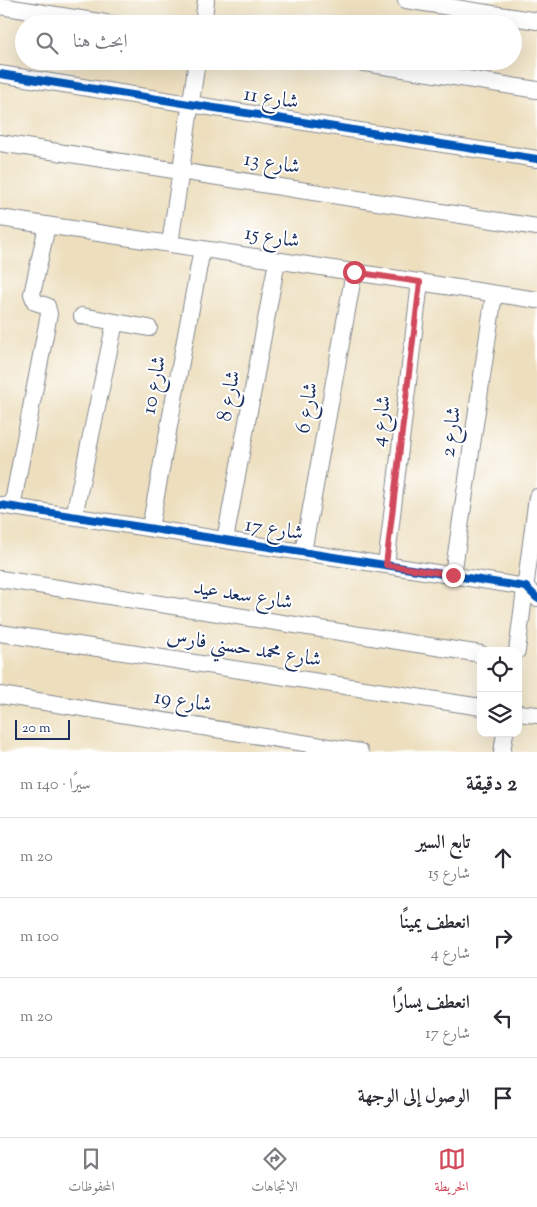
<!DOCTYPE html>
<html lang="ar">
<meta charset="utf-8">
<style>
body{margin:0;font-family:"Sorts Mill Goudy",Amiri,serif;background:#f7f7f7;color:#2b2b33;direction:rtl}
.controls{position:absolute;right:15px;bottom:15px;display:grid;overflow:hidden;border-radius:10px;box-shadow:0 5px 20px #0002}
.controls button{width:45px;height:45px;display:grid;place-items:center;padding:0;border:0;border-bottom:1px solid #e1e1e2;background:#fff;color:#2b2b33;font:25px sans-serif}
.scale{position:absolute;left:15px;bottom:12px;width:55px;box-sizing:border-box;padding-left:5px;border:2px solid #1b2f5e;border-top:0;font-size:14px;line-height:18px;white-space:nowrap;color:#1b2f5e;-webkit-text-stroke:4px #fff;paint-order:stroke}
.stop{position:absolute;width:15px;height:15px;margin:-11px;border:4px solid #d1495b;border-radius:50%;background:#fff}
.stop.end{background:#d1495b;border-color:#fff;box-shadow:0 1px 5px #0008}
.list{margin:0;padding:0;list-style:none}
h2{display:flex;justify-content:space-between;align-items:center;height:65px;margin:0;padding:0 20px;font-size:21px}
h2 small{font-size:16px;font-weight:400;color:#7c7c81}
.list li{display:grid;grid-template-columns:32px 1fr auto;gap:15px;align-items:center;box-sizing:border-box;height:80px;padding:0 20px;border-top:1px solid #e1e1e2}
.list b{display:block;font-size:19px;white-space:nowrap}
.list p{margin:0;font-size:16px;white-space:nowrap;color:#7c7c81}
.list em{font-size:16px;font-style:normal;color:#7c7c81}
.icon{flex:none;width:28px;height:28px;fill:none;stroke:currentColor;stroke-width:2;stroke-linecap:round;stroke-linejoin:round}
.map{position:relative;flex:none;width:537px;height:752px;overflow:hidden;direction:ltr}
.search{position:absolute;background:#fff;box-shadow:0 5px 20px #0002;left:15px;right:15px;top:15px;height:55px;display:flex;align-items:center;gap:12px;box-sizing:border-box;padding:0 18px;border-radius:28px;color:#7c7c81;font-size:19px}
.sheet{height:385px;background:#fff}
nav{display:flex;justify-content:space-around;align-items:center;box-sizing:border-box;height:70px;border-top:1px solid #e1e1e2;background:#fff;font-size:14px;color:#7c7c81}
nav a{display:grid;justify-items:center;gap:2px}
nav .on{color:#d1495b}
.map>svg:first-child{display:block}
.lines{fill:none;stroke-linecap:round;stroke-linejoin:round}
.minor-casing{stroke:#84878e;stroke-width:18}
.minor{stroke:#fff;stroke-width:16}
.cycleway-casing{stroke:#fff;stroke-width:11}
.cycleway{stroke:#0057b8;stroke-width:8}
.route{stroke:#d1495b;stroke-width:6}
.labels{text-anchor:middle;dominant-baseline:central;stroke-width:4;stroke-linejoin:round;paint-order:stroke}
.street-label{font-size:21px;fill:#1b2f5e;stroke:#fff}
</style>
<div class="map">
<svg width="537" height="752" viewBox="0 0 537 752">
<rect width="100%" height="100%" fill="#fff"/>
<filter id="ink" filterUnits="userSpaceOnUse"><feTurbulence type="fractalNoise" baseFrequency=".02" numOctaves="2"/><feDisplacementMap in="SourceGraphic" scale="10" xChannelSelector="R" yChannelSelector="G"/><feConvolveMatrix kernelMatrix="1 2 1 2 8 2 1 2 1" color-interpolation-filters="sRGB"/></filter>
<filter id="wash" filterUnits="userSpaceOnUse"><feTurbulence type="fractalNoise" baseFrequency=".0096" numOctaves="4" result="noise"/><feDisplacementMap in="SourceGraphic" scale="20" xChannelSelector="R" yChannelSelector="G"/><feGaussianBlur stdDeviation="1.12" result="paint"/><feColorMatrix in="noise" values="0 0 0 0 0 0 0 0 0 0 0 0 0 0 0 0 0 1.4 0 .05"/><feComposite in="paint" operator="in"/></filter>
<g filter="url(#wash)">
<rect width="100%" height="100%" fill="#eddfbe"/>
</g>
<g filter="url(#ink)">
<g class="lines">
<g class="minor-casing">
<path id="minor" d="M 406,0 L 537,21
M 0,6 L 112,24
M 203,24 L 206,0
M 352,61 L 537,90
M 0,74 L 537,159
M 0,143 L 537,227
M 0,218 L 537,300
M 170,244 L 197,61
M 82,316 L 149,328
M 0,505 L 526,587 L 537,598
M 12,507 L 49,314 L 47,306 L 35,302 L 32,294 L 47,226
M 74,516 L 115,322
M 150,528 L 202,249
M 225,540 L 277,261
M 303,552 L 354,272
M 386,565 L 420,282
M 453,575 L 494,294
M 0,579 L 481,654
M 0,633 L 481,707
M 517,651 L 537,497
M 0,695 L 360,752
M 518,713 L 537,715
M 502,752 L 505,733"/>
</g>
<use href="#minor" class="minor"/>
<g class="cycleway-casing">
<path id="cycleway" d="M 0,74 L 537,159
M 0,505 L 526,587 L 537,598"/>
</g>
<use href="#cycleway" class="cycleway"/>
</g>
</g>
<g class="lines" filter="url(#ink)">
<path class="route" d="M 354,272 L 420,282 L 386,565 L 453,575"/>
</g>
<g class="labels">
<g class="street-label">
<text transform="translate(271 99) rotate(9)">شارع 11</text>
<text transform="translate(272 164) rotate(9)">شارع 13</text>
<text transform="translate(272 238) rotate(9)">شارع 15</text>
<text transform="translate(155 385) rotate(-79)">شارع 10</text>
<text transform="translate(230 396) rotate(-79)">شارع 8</text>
<text transform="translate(308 408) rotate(-80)">شارع 6</text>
<text transform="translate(382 421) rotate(-83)">شارع 4</text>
<text transform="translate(452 432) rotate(-82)">شارع 2</text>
<text transform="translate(274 530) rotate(9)">شارع 17</text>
<text transform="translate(243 596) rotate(9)">شارع سعد عيد</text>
<text transform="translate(244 649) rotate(9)">شارع محمد حسني فارس</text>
<text transform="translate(183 702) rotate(9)">شارع 19</text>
</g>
</g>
</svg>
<div class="controls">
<button><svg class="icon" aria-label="locate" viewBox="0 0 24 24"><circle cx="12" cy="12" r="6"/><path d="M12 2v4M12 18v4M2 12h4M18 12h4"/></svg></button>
<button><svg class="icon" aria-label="layers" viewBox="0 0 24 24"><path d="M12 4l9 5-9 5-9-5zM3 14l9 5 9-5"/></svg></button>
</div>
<div class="scale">20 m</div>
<div class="stop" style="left:354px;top:272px"></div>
<div class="stop end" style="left:453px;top:575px"></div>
<div class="search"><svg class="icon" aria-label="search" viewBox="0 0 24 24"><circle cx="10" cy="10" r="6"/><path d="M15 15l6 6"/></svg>ابحث هنا</div>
</div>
<section class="sheet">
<h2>2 دقيقة<small>سيرًا · 140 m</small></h2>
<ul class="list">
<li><svg class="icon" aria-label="ahead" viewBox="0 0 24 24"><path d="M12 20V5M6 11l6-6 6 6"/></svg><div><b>تابع السير</b><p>شارع 15</p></div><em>20 m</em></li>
<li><svg class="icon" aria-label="right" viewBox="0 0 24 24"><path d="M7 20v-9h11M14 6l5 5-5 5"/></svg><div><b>انعطف يمينًا</b><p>شارع 4</p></div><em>100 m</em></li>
<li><svg class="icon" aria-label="left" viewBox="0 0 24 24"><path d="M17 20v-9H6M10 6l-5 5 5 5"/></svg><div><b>انعطف يسارًا</b><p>شارع 17</p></div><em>20 m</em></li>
<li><svg class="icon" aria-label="arrive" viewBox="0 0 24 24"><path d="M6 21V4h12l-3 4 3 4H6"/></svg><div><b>الوصول إلى الوجهة</b></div></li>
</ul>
</section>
<nav>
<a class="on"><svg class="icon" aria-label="map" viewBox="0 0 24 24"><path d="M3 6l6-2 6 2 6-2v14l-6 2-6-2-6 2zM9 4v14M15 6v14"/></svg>الخريطة</a>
<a><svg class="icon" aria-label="directions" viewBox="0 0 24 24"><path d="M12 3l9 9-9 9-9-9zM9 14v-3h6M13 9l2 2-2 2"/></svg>الاتجاهات</a>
<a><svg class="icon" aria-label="saved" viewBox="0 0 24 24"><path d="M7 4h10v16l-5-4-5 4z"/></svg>المحفوظات</a>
</nav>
